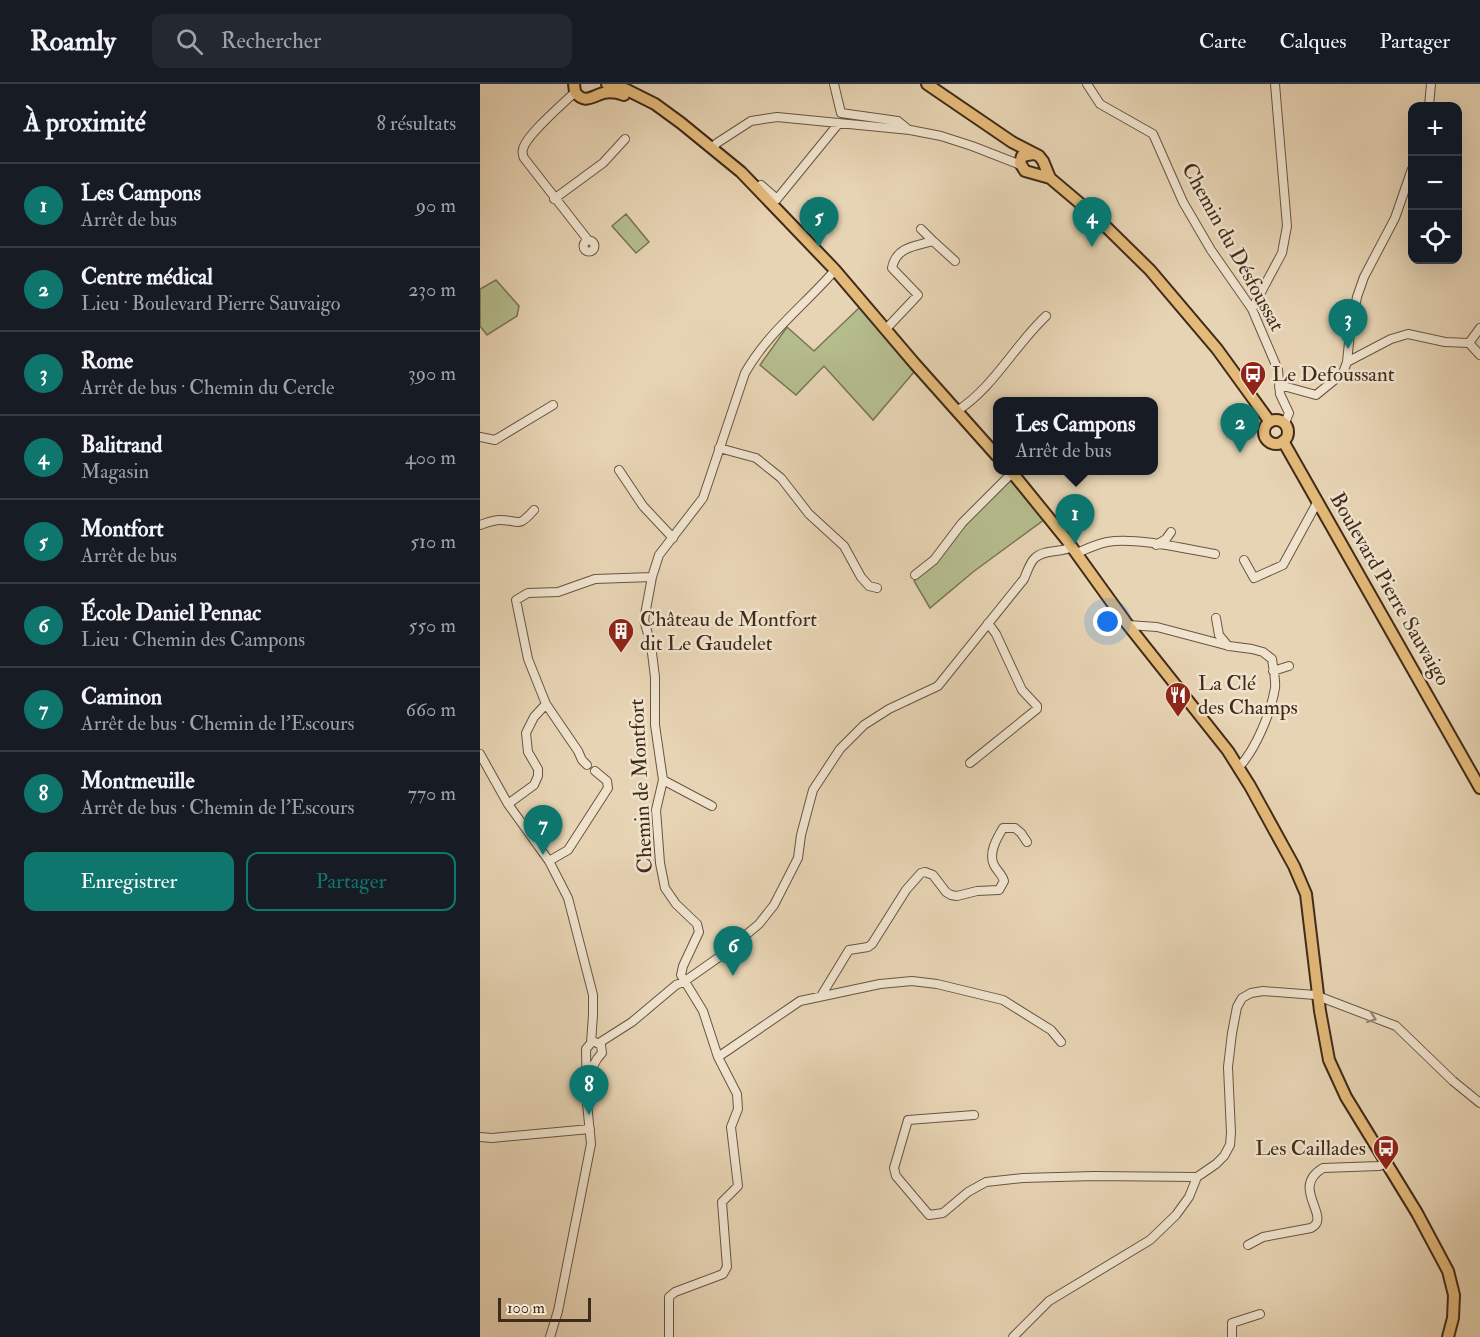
<!DOCTYPE html>
<html lang="fr">
<meta charset="utf-8">
<style>
body{margin:0;font-family:"IM FELL Double Pica",serif;background:#242831;color:#f1f3f6}
.controls{position:absolute;right:18px;top:18px;display:grid;overflow:hidden;border-radius:12px;box-shadow:0 6px 24px #0002}
.controls button{width:54px;height:54px;display:grid;place-items:center;padding:0;border:0;border-bottom:2px solid #363941;background:#171b24;color:#f1f3f6;font:30px sans-serif}
.scale{position:absolute;left:18px;bottom:15px;width:93px;box-sizing:border-box;padding-left:6px;border:3px solid #402a19;border-top:0;font-size:16px;line-height:21px;white-space:nowrap;color:#402a19;-webkit-text-stroke:4px #efe3ce;paint-order:stroke}
.you{position:absolute;left:628px;top:538px;width:21px;height:21px;margin:-15px;border:4px solid #fff;border-radius:50%;background:#1a73e8;box-shadow:0 0 0 9px #1a73e833}
.badge{display:grid;place-items:center;width:39px;height:39px;border-radius:50%;background:#0f766e;color:#fff;font-size:20px;font-weight:700}
.pin{position:absolute;translate:-50% -50px;filter:drop-shadow(0 2px 3px #0008)}
.pin::after{content:'';position:absolute;top:32px;width:21px;height:18px;background:inherit;clip-path:polygon(0 0,100% 0,50% 100%)}
.popup{position:absolute;left:513px;top:313px;width:165px;height:78px;box-sizing:border-box;display:grid;place-content:center;border-radius:12px;background:#171b24;filter:drop-shadow(0 2px 4px #0005);font-size:20px;white-space:nowrap;color:#9ea1a6}
.popup b{font-size:22px;color:#f1f3f6}
.popup::after{content:'';position:absolute;left:50%;top:100%;margin-left:-12px;border:12px solid transparent;border-top-color:#171b24}
.list{margin:0;padding:0;list-style:none}
h2{display:flex;justify-content:space-between;align-items:center;height:78px;margin:0;padding:0 24px;font-size:26px}
h2 small{font-size:20px;font-weight:400;color:#9ea1a6}
.list li{display:grid;grid-template-columns:39px 1fr auto;gap:18px;align-items:center;box-sizing:border-box;height:84px;padding:0 24px;border-top:2px solid #363941}
.list b{display:block;font-size:22px;white-space:nowrap}
.list p{margin:0;font-size:20px;white-space:nowrap;color:#9ea1a6}
.list em{font-size:20px;font-style:normal;color:#9ea1a6}
.actions{display:flex;gap:12px;padding:18px 24px}
.actions a{flex:1;padding:14px 0;border:2px solid #0f766e;border-radius:12px;text-align:center;font-size:21px;color:#0f766e}
.actions .main{background:#0f766e;color:#fff}
.icon{flex:none;width:33px;height:33px;fill:none;stroke:currentColor;stroke-width:2;stroke-linecap:round;stroke-linejoin:round}
.map{position:relative;flex:none;width:1000px;height:1253px;overflow:hidden}
header{display:flex;align-items:center;gap:36px;box-sizing:border-box;height:84px;padding:0 30px;background:#171b24;border-bottom:2px solid #363941}
header strong{font-size:28px}
nav{display:flex;gap:33px;margin-inline-start:auto;font-size:21px}
.search{width:420px;height:54px;background:#242831;display:flex;align-items:center;gap:15px;box-sizing:border-box;padding:0 21px;border-radius:12px;color:#9ea1a6;font-size:22px}
main{display:flex}
aside{flex:1;background:#171b24}
.map>svg:first-child{display:block}
.green{fill:#b5bd8e;stroke:#7a7454;stroke-width:1.5}
.lines{fill:none;stroke-linecap:round;stroke-linejoin:round}
.minor-casing{stroke:#6a5440;stroke-width:10}
.major-casing{stroke:#402a19;stroke-width:14}
.minor{stroke:#efe3ce;stroke-width:8}
.major{stroke:#e4ba7a;stroke-width:10}
.oneway{stroke:#988674}
.labels{text-anchor:middle;dominant-baseline:central;stroke-width:5;stroke-linejoin:round;paint-order:stroke}
.street-label{font-size:21px;fill:#402a19;stroke:#efe3ce}
.poi-label{font-size:21px;fill:#402a19;stroke:#efe3ce;text-anchor:start}
</style>
<header>
<strong>Roamly</strong>
<div class="search"><svg class="icon" aria-label="search" viewBox="0 0 24 24"><circle cx="10" cy="10" r="6"/><path d="M15 15l6 6"/></svg>Rechercher</div>
<nav><a>Carte</a><a>Calques</a><a>Partager</a></nav>
</header>
<main>
<aside>
<h2>À proximité<small>8 résultats</small></h2>
<ul class="list">
<li><span class="badge">1</span><div><b>Les Campons</b><p>Arrêt de bus</p></div><em>90 m</em></li>
<li><span class="badge">2</span><div><b>Centre médical</b><p>Lieu · Boulevard Pierre Sauvaigo</p></div><em>230 m</em></li>
<li><span class="badge">3</span><div><b>Rome</b><p>Arrêt de bus · Chemin du Cercle</p></div><em>390 m</em></li>
<li><span class="badge">4</span><div><b>Balitrand</b><p>Magasin</p></div><em>400 m</em></li>
<li><span class="badge">5</span><div><b>Montfort</b><p>Arrêt de bus</p></div><em>510 m</em></li>
<li><span class="badge">6</span><div><b>École Daniel Pennac</b><p>Lieu · Chemin des Campons</p></div><em>550 m</em></li>
<li><span class="badge">7</span><div><b>Caminon</b><p>Arrêt de bus · Chemin de l'Escours</p></div><em>660 m</em></li>
<li><span class="badge">8</span><div><b>Montmeuille</b><p>Arrêt de bus · Chemin de l'Escours</p></div><em>770 m</em></li>
</ul>
<div class="actions"><a class="main">Enregistrer</a><a>Partager</a></div>
</aside>
<div class="map">
<svg width="1000" height="1253" viewBox="0 0 1000 1253">
<rect width="100%" height="100%" fill="#e7d4b4"/>
<filter id="stains"><feTurbulence type="fractalNoise" baseFrequency=".00333" numOctaves="4"/><feColorMatrix values="0 0 0 0 .2 0 0 0 0 .09 0 0 0 0 .02 0 0 0 .5 -.17"/></filter>
<radialGradient id="worn" r=".72"><stop offset=".6" stop-color="#630" stop-opacity="0"/><stop offset="1" stop-color="#630" stop-opacity=".3"/></radialGradient>
<path class="green" d="M 146,130 L 169,158 L 156,169 L 132,142 Z
M 16,196 L 39,222 L 37,232 L 7,251 L 0,242 L 0,205 Z
M 380,223 L 434,288 L 393,336 L 344,282 L 316,311 L 280,281 L 307,243 L 334,267 Z
M 530,397 L 535,400 L 565,435 L 493,488 L 450,524 L 434,497 L 456,478 L 477,449 Z"/>
<g class="lines">
<g class="minor-casing">
<path id="minor" d="M 354,0 L 361,29 L 418,37 L 429,46
M 607,0 L 620,20 L 673,50 L 703,118 L 731,166 L 772,225 L 798,286 L 800,310 L 809,329 L 805,339
M 95,8 C 84,19 46,51 43,65 C 42,67 43,72 44,74 L 108,156
M 949,22 L 951,0
M 232,64 L 237,59 L 271,37 L 297,33 L 430,46 L 461,52 L 492,62 L 541,81
M 277,105 L 281,101 L 297,115 L 359,39
M 74,115 L 123,79 L 145,55
M 441,145 L 453,157
M103.5 162a5.5 5.5 0 1 1 11 0a5.5 5.5 0 1 1-11 0Z
M 772,225 L 802,169 L 807,142 L 795,0
M 405,246 L 438,211 L 412,184 C 416,163 435,162 453,157 L 475,177
M 989,259 L 1000,271
M 867,278 L 911,255 L 928,250 L 965,258 L 989,259 L 1000,244
M 799,303 L 807,303 L 836,311 L 863,289 L 867,278 L 870,249 L 877,213 L 884,193 L 915,134 L 932,85
M 477,327 C 514,303 534,262 566,232
M 0,353 L 15,356 L 73,321
M 239,364 L 276,374 L 301,394 L 329,430 L 364,462 L 381,493 L 389,502 L 397,504
M 139,386 L 163,422 L 193,454
M 0,441 C 6,439 13,436 20,436 C 40,436 37,445 54,426
M 676,461 L 686,455 L 691,448
M 597,469 C 606,465 617,460 627,458 C 657,453 705,465 735,470
M 764,476 L 774,494 L 803,481 L 838,417
M 435,491 L 454,476 L 482,439 L 532,389
M 736,534 L 739,551 L 748,562
M 648,541 L 677,543 L 749,562 L 772,565 L 783,568 L 792,575 C 793,584 796,595 795,604 C 791,628 776,665 759,683
M 793,587 L 809,582
M 66,620 L 48,575 L 36,516 L 48,509 L 78,508 L 115,495 L 172,493
M 0,670 L 28,720 L 69,777 L 88,814 L 113,911 L 113,931 L 111,959 L 106,965 L 107,1019 L 111,1060 L 78,1227 L 70,1253
M 490,679 L 557,625 L 557,622 L 542,606 L 516,550 L 508,539
M 183,696 L 232,722
M 28,720 L 54,701 L 58,692 L 58,685 L 48,668 L 46,649 L 54,633 L 66,620 L 98,667 L 102,676 L 107,681
M 69,777 L 88,766 L 128,704 L 127,697 L 115,687
M 341,912 L 369,866 L 388,863 L 392,860 L 426,806 L 441,789 L 445,788 L 453,791 L 466,808 L 471,811 L 477,812 L 497,807 L 519,806 L 524,797 C 522,790 517,787 514,781 C 508,769 517,754 523,744 L 535,744 L 541,749 L 547,758
M 119,959 L 152,938 L 196,901 L 205,897 L 242,871 L 279,840 L 294,821 L 318,774 L 321,751 L 333,706 L 360,665 L 384,641 L 409,625 L 458,602 L 544,495 C 547,488 550,478 555,474 C 564,465 581,469 592,463
M 238,973 L 320,917 L 400,900 L 432,897 L 457,900 L 523,916 L 571,946 L 581,958
M 110,988 L 117,975 L 122,969 L 121,961 L 115,958
M 494,1031 L 428,1036 L 414,1084 L 416,1092 L 449,1131 L 463,1129 L 488,1108 L 506,1098 L 543,1094 L 614,1092 L 717,1093
M 0,1053 L 12,1054 L 110,1045
M 768,1161 L 783,1153 L 831,1144 C 853,1133 809,1104 843,1084 L 899,1082 L 907,1079
M 189,1253 L 189,1213 L 195,1208 L 243,1190 L 247,1183 L 242,1118 L 258,1102 L 251,1043 L 258,1025 L 257,1010 L 238,973 L 223,927 L 201,891 L 203,882 L 219,848 L 217,840 L 196,820 L 185,804 L 180,779 L 176,726 L 183,696 L 175,641 L 175,593 L 171,561 L 164,536 L 172,493 L 179,471 L 223,414 L 265,289 C 288,248 326,220 355,186
M 533,1253 L 569,1217 L 670,1156 L 696,1131 L 709,1113 L 717,1093 L 736,1080 L 744,1072 L 750,1061 L 751,1049 L 748,983 L 752,949 L 757,923 L 762,914 L 771,909 L 783,907 L 835,911 L 916,942 L 973,997 L 1000,1019
M 752,1253 L 752,1239 L 780,1230"/>
</g>
<g class="major-casing">
<path id="major" d="M 94,0 L 95,8 C 103,18 108,15 118,11 C 126,7 136,8 144,11
M 127,0 L 145,5 L 175,20 L 201,39 L 261,88 L 355,186 L 435,280 L 517,372
M 447,0 L 532,58 L 559,72 L 563,77 L 570,94
M 553,70 L 542,72 L 540,79 L 545,87 L 570,94 L 615,132 L 670,186 L 737,265 L 790,338
M784 348a12 12 0 1 1 24 0a12 12 0 1 1-24 0Z
M 803,357 L 1000,704
M 530,386 L 586,455 L 648,541 L 748,667 L 770,702 L 814,782 L 826,810 L 840,927 L 849,976 L 866,1013 L 937,1129 L 968,1187 L 974,1211 L 973,1234 L 968,1253"/>
</g>
<use href="#minor" class="minor"/>
<use href="#major" class="major"/>
</g>
<defs><path id="oneway-chevron" d="M-2-3.5L2.5 0L-2 3.5" fill="none" stroke-width="1.6" stroke-linecap="round" stroke-linejoin="round" transform="scale(1.5)"/></defs>
<use class="oneway" href="#oneway-chevron" transform="translate(892 934) rotate(20)"/>
<defs>
<g id="bus-pin" transform="scale(1.35)"><path d="M0 17L-7.5 6A9.5 9.5 0 1 1 7.5 6Z" fill="#8f2418" stroke="#efe3ce"/><path d="M-5-6H5V4H4V6H2V4H-2V6H-4V4H-5ZM-3.5-4V0h7V-4ZM-3.5 1.2v1.5H-2V1.2ZM2 1.2v1.5H3.5V1.2Z" fill="#fff"/></g>
<g id="building-pin" transform="scale(1.35)"><path d="M0 17L-7.5 6A9.5 9.5 0 1 1 7.5 6Z" fill="#8f2418" stroke="#efe3ce"/><path d="M-4-6H4V6H1V3H-1V6H-4ZM-2.5-4.3h1.7v1.8h-1.7ZM.8-4.3h1.7v1.8H.8ZM-2.5-1h1.7V.8h-1.7ZM.8-1h1.7V.8H.8Z" fill="#fff"/></g>
<g id="restaurant-pin" transform="scale(1.35)"><path d="M0 17L-7.5 6A9.5 9.5 0 1 1 7.5 6Z" fill="#8f2418" stroke="#efe3ce"/><path d="M-5-6h1v4h1v-4h1v4h1v-4h1v5L-1.5 .5V6h-2V.5L-5-1ZM5-6V6H3V1.5H1.5Q1.5-4 5-6Z" fill="#fff"/></g>
</defs>
<g fill-rule="evenodd">
<use href="#bus-pin" x="773" y="290"/>
<use href="#building-pin" x="141" y="547"/>
<use href="#restaurant-pin" x="698" y="611"/>
<use href="#bus-pin" x="906" y="1064"/>
</g>
<g class="labels">
<g class="street-label">
<text transform="translate(753 163) rotate(61)">Chemin du Désfoussat</text>
<text transform="translate(910 505) rotate(60)">Boulevard Pierre Sauvaigo</text>
<text transform="translate(161 702) rotate(-93)">Chemin de Montfort</text>
</g>
<g class="poi-label">
<text x="792" y="290">Le Defoussant</text>
<text x="160" y="535">Château de Montfort<tspan x="160" dy="24">dit Le Gaudelet</tspan></text>
<text x="718" y="599">La Clé<tspan x="718" dy="24">des Champs</tspan></text>
<text x="886" y="1064" text-anchor="end">Les Caillades</text>
</g>
</g>
<rect width="100%" height="100%" filter="url(#stains)"/>
<rect width="100%" height="100%" fill="url(#worn)"/>
</svg>
<div class="controls">
<button>+</button>
<button>−</button>
<button><svg class="icon" aria-label="locate" viewBox="0 0 24 24"><circle cx="12" cy="12" r="6"/><path d="M12 2v4M12 18v4M2 12h4M18 12h4"/></svg></button>
</div>
<div class="scale">100 m</div>
<div class="you"></div>
<div class="pin badge" style="left:595px;top:460px">1</div>
<div class="popup"><b>Les Campons</b>Arrêt de bus</div>
<div class="pin badge" style="left:760px;top:369px">2</div>
<div class="pin badge" style="left:868px;top:265px">3</div>
<div class="pin badge" style="left:612px;top:163px">4</div>
<div class="pin badge" style="left:339px;top:163px">5</div>
<div class="pin badge" style="left:253px;top:892px">6</div>
<div class="pin badge" style="left:63px;top:771px">7</div>
<div class="pin badge" style="left:109px;top:1031px">8</div>
</div>
</main>
